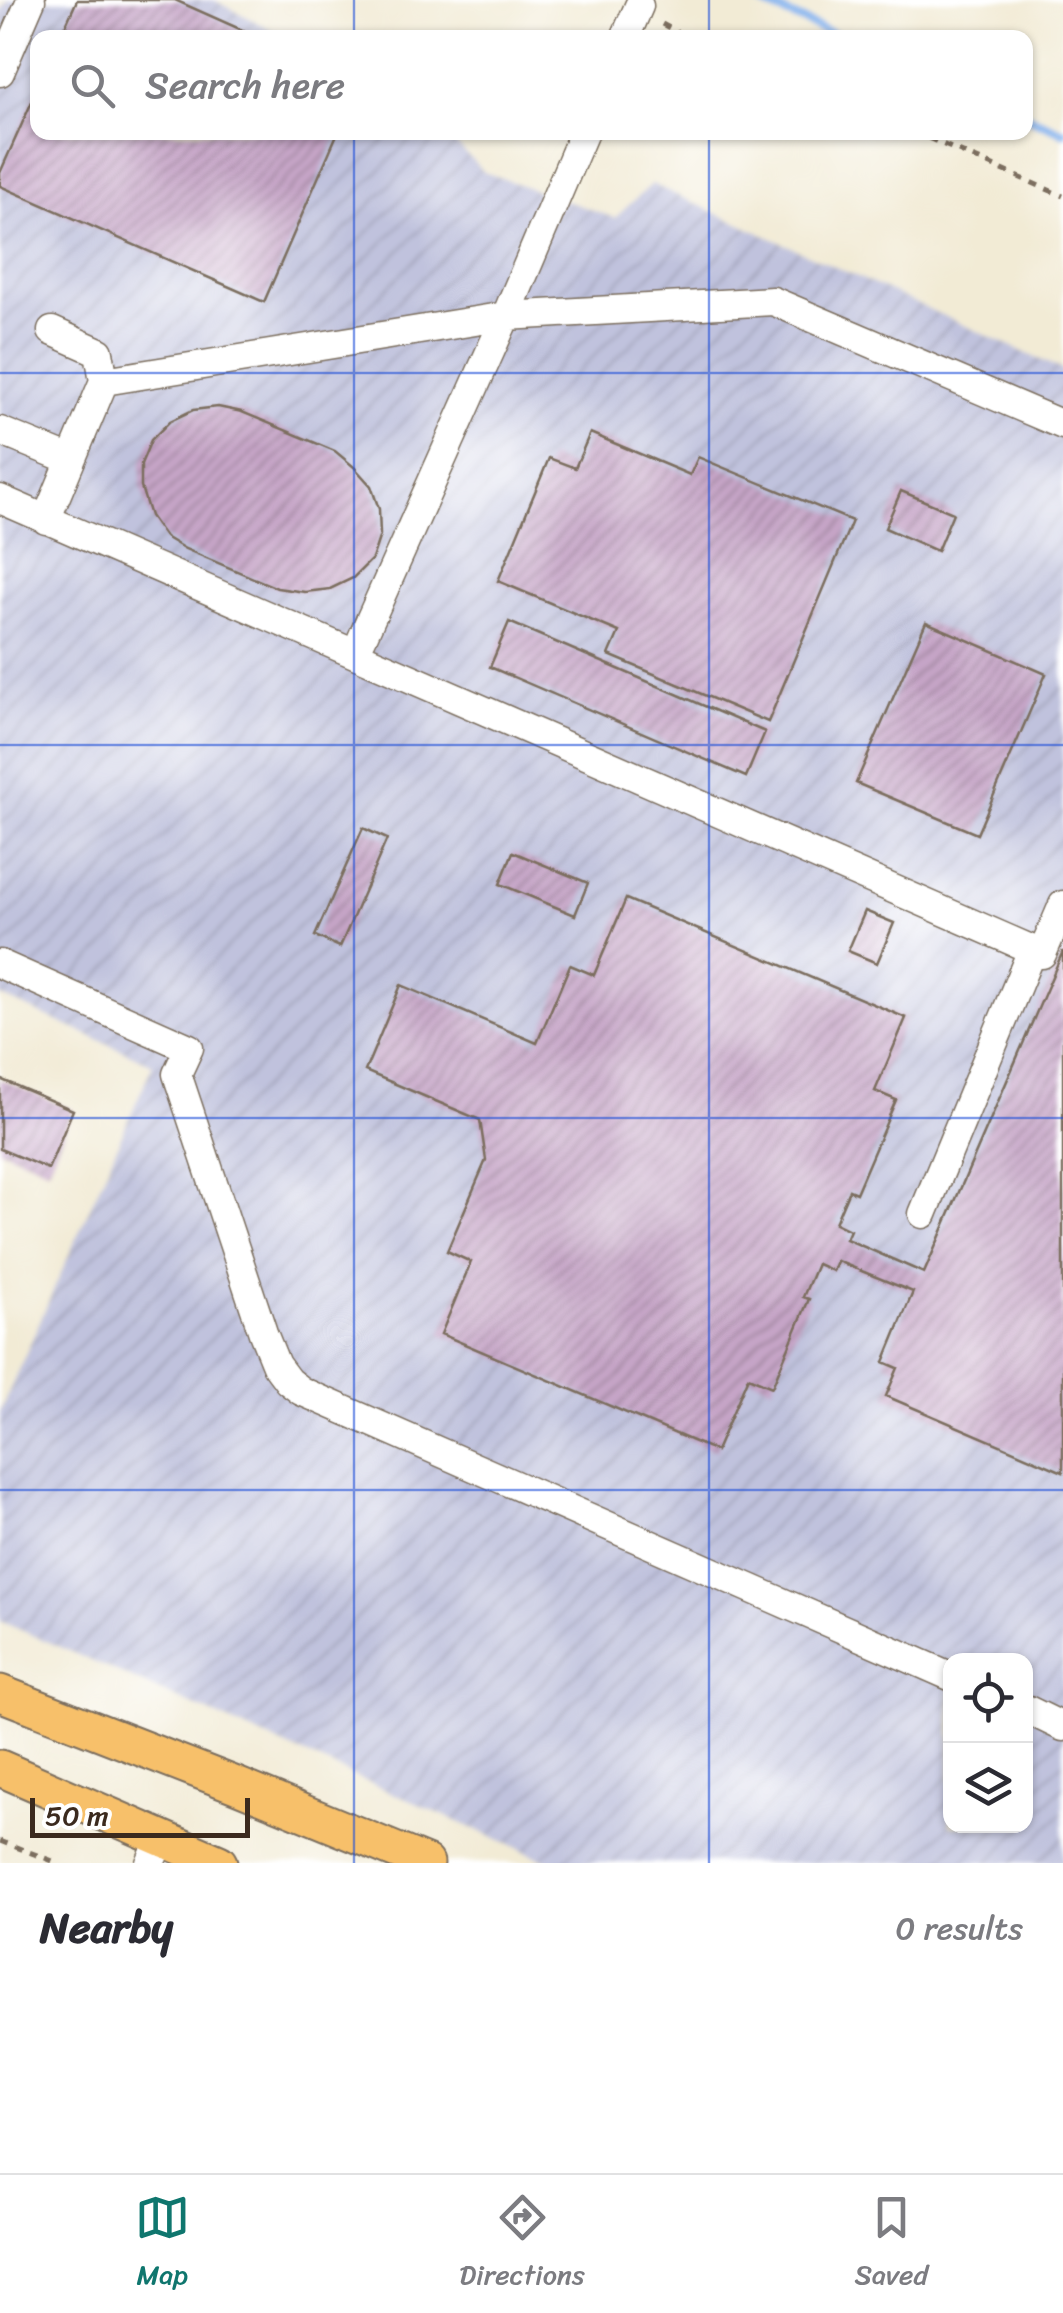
<!DOCTYPE html>
<style>
body{margin:0;font-family:Sriracha,sans-serif;background:#f7f7f7;color:#2b2b33}
.controls{position:absolute;right:30px;bottom:30px;display:grid;overflow:hidden;border-radius:20px;box-shadow:0 2px 8px #0004}
.controls button{width:90px;height:90px;display:grid;place-items:center;padding:0;border:0;border-bottom:2px solid #e1e1e2;background:#fff;color:#2b2b33;font:50px sans-serif}
.scale{position:absolute;left:30px;bottom:25px;width:220px;box-sizing:border-box;padding-left:10px;border:5px solid #3b2a1e;border-top:0;font-size:28px;line-height:35px;white-space:nowrap;color:#3b2a1e;-webkit-text-stroke:8px #fff;paint-order:stroke}
.list{margin:0;padding:0;list-style:none}
h2{display:flex;justify-content:space-between;align-items:center;height:130px;margin:0;padding:0 40px;font-size:42px}
h2 small{font-size:32px;font-weight:400;color:#7c7c81}
.icon{flex:none;width:55px;height:55px;fill:none;stroke:currentColor;stroke-width:2;stroke-linecap:round;stroke-linejoin:round}
.map{position:relative;flex:none;width:1063px;height:1863px;overflow:hidden}
.search{position:absolute;background:#fff;box-shadow:0 2px 8px #0004;left:30px;right:30px;top:30px;height:110px;display:flex;align-items:center;gap:25px;box-sizing:border-box;padding:0 35px;border-radius:20px;color:#7c7c81;font-size:38px}
.sheet{height:310px;background:#fff}
nav{display:flex;justify-content:space-around;align-items:center;box-sizing:border-box;height:140px;border-top:2px solid #e1e1e2;background:#fff;font-size:28px;color:#7c7c81}
nav a{display:grid;justify-items:center;gap:5px}
nav .on{color:#0f766e}
.map>svg:first-child{display:block}
.industrial{fill:url(#industrial-furrows);fill-rule:evenodd}
.lines{fill:none;stroke-linecap:round;stroke-linejoin:round}
.stream{stroke:#81b0ec;stroke-width:9}
.building{fill:url(#building-hatch)}
.minor-casing{stroke:#7b6e5e;stroke-width:31}
.major-casing{stroke:#7b6e5e;stroke-width:39}
.path{stroke:#7b6e5e;stroke-width:5;stroke-dasharray:8 8;stroke-linecap:butt}
.minor{stroke:#fff;stroke-width:28}
.major{stroke:#f7c06b;stroke-width:35}
.grid{fill:none;stroke:#1d4ed8;stroke-width:2.5;stroke-opacity:0.55}
</style>
<div class="map">
<svg width="1063" height="1863" viewBox="0 0 1063 1863">
<defs>
<pattern id="industrial-furrows" width="10" height="10" patternUnits="userSpaceOnUse" patternTransform="scale(2.5)"><rect width="10" height="10" fill="#c0c2dd"/><path d="M-1 1l2-2M0 10L10 0M9 11l2-2" fill="none" stroke="#a6a7bd"/></pattern>
<pattern id="building-hatch" width="6" height="6" patternUnits="userSpaceOnUse" patternTransform="scale(2.5)"><rect width="6" height="6" fill="#c6a5c7"/><path d="M-1 1l2-2M0 6l6-6M5 7l2-2" fill="none" stroke="#a287a1"/></pattern>
</defs>
<rect width="100%" height="100%" fill="#fff"/>
<filter id="ink" filterUnits="userSpaceOnUse"><feTurbulence type="fractalNoise" baseFrequency=".01" numOctaves="2"/><feDisplacementMap in="SourceGraphic" scale="20" xChannelSelector="R" yChannelSelector="G"/><feConvolveMatrix kernelMatrix="1 2 1 2 8 2 1 2 1" color-interpolation-filters="sRGB"/></filter>
<filter id="wash" filterUnits="userSpaceOnUse"><feTurbulence type="fractalNoise" baseFrequency=".0048" numOctaves="4" result="noise"/><feDisplacementMap in="SourceGraphic" scale="40" xChannelSelector="R" yChannelSelector="G"/><feGaussianBlur stdDeviation="2.25" result="paint"/><feColorMatrix in="noise" values="0 0 0 0 0 0 0 0 0 0 0 0 0 0 0 0 0 1.4 0 .05"/><feComposite in="paint" operator="in"/></filter>
<g filter="url(#wash)">
<rect width="100%" height="100%" fill="#f2ebd5"/>
<path class="industrial" d="M 8,0 L 214,0 L 286,37 L 38,38 L 38,132 L 445,133 L 484,172 L 615,218 L 652,184 L 1063,370 L 1063,1863 L 552,1863 L 0,1621 L 0,1412 L 153,1064 L 0,996 L 0,12 ZM 950,1660 L 1026,1660 L 1026,1826 L 950,1826 Z"/>
<g class="lines">
<path class="stream" d="M 755,0 L 842,38
M 1026,116 L 1063,132"/>
</g>
<g id="blocks">
<path class="building" d="M 77,0 L 175,0 L 260,38 L 60,38 Z
M 38,88 L 38,132 L 338,132 L 264,302 L 0,186 L 0,173 Z
M 218,407 L 242,412 L 335,451 L 354,467 L 371,486 L 379,509 L 380,535 L 372,559 L 353,578 L 330,589 L 305,592 L 277,588 L 185,549 L 165,537 L 150,516 L 141,487 L 141,464 L 151,440 L 170,421 L 193,410 Z
M 590,433 L 690,475 L 698,457 L 852,521 L 768,722 L 609,655 L 619,632 L 498,581 L 549,458 L 575,468 Z
M 901,491 L 953,513 L 937,551 L 885,528 Z
M 509,622 L 765,732 L 746,777 L 490,667 Z
M 926,622 L 1046,674 L 977,834 L 856,783 Z
M 363,828 L 387,839 L 340,947 L 315,936 Z
M 513,852 L 588,883 L 575,915 L 500,884 Z
M 626,899 L 906,1018 L 875,1091 L 896,1100 L 856,1193 L 849,1190 L 835,1223 L 850,1230 L 846,1239 L 924,1273 L 1063,951 L 1063,1472 L 886,1396 L 898,1368 L 884,1362 L 913,1292 L 837,1261 L 833,1271 L 817,1264 L 803,1297 L 809,1299 L 772,1387 L 748,1377 L 716,1451 L 441,1334 L 471,1262 L 447,1251 L 486,1160 L 480,1120 L 365,1071 L 401,985 L 537,1043 L 570,965 L 594,975 Z
M 865,911 L 894,923 L 877,963 L 848,951 Z
M 0,1079 L 73,1110 L 48,1169 L 0,1149 Z"/>
</g>
</g>
<g filter="url(#ink)">
<use href="#blocks" fill-opacity="0" stroke="#7b6e5e" stroke-width="2.5"/>
<g class="lines">
<g class="minor-casing">
<path id="minor" d="M 625,38 L 639,6
M 0,72 L 31,0
M 52,331 L 99,352 L 104,381
M 0,431 L 71,460
M 0,499 L 1042,954 L 1063,905
M 46,520 L 104,381 L 506,316 L 773,301 L 1063,425
M 355,654 L 506,316 L 584,132
M 0,964 L 189,1048 L 177,1074 L 263,1333 L 276,1365 L 288,1381 L 301,1391 L 950,1676
M 923,1214 L 1032,950
M 1026,1709 L 1063,1727
M 150,1863 L 161,1838"/>
</g>
<g class="major-casing">
<path id="major" d="M 0,1693 L 236,1785 L 426,1863
M 0,1768 L 219,1863"/>
</g>
<path class="path" d="M 662,24 L 688,38
M 914,132 L 1063,196
M 0,1841 L 58,1863"/>
<use href="#minor" class="minor"/>
<use href="#major" class="major"/>
</g>
</g>
<path class="grid" d="M 354,0 L 354,38M 709,0 L 709,38M 354,132 L 354,1863M 709,132 L 709,1863M 0,373 L 1063,373M 0,745 L 1063,745M 0,1118 L 1063,1118M 0,1490 L 1063,1490"/>
</svg>
<div class="controls">
<button><svg class="icon" aria-label="locate" viewBox="0 0 24 24"><circle cx="12" cy="12" r="6"/><path d="M12 2v4M12 18v4M2 12h4M18 12h4"/></svg></button>
<button><svg class="icon" aria-label="layers" viewBox="0 0 24 24"><path d="M12 4l9 5-9 5-9-5zM3 14l9 5 9-5"/></svg></button>
</div>
<div class="scale">50 m</div>
<div class="search"><svg class="icon" aria-label="search" viewBox="0 0 24 24"><circle cx="10" cy="10" r="6"/><path d="M15 15l6 6"/></svg>Search here</div>
</div>
<section class="sheet">
<h2>Nearby<small>0 results</small></h2>
<ul class="list">
</ul>
</section>
<nav>
<a class="on"><svg class="icon" aria-label="map" viewBox="0 0 24 24"><path d="M3 6l6-2 6 2 6-2v14l-6 2-6-2-6 2zM9 4v14M15 6v14"/></svg>Map</a>
<a><svg class="icon" aria-label="directions" viewBox="0 0 24 24"><path d="M12 3l9 9-9 9-9-9zM9 14v-3h6M13 9l2 2-2 2"/></svg>Directions</a>
<a><svg class="icon" aria-label="saved" viewBox="0 0 24 24"><path d="M7 4h10v16l-5-4-5 4z"/></svg>Saved</a>
</nav>
